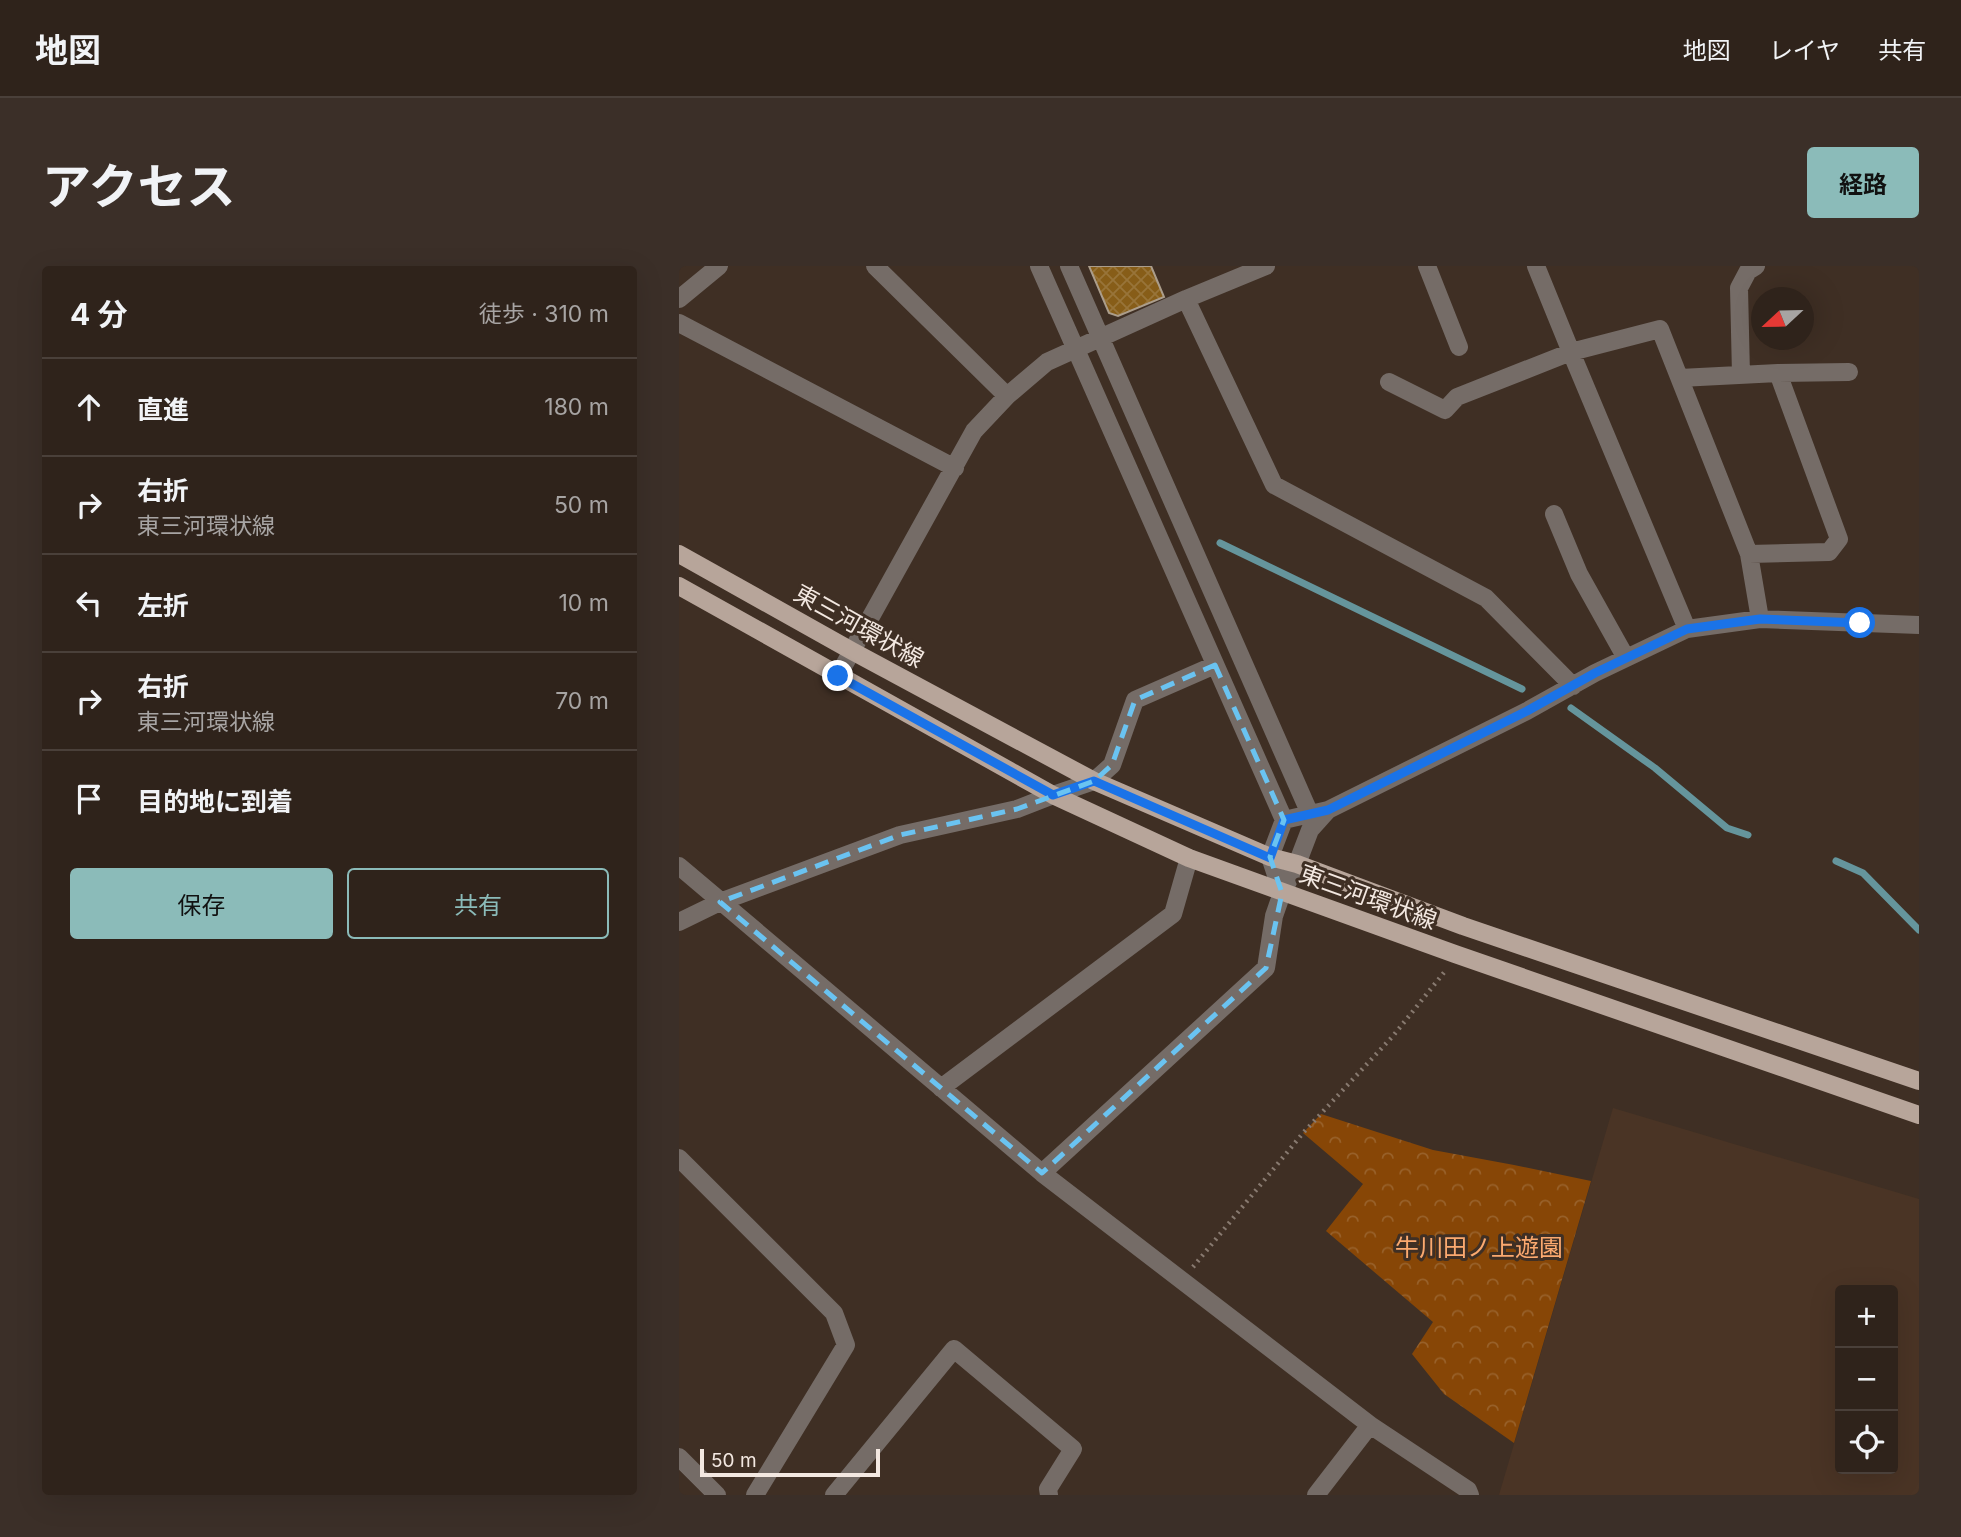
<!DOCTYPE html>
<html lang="ja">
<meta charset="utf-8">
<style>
body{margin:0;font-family:Inter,"Noto Sans JP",sans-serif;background:#3b2f28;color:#f1f3f6}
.controls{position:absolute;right:21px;bottom:21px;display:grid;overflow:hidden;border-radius:7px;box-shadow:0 7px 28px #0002}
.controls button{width:63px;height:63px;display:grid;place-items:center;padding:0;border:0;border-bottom:2px solid #4a403a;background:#2f231b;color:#f1f3f6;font:35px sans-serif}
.compass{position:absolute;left:1072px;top:21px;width:63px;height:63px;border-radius:50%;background:#2f231b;box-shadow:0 7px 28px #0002;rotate:248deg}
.scale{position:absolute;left:21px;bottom:18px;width:180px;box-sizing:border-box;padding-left:7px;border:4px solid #f3e8e1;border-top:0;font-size:19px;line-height:24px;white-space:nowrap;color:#f3e8e1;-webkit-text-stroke:5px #3f2f24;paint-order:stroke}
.stop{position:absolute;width:21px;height:21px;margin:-16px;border:5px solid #1a73e8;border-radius:50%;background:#fff}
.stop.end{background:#1a73e8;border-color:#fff;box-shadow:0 2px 7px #0008}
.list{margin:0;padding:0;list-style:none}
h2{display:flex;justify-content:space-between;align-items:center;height:91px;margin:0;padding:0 28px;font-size:30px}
h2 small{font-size:23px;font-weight:400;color:#a7a4a3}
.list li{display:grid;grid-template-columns:46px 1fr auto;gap:21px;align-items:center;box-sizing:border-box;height:98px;padding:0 28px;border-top:2px solid #4a403a}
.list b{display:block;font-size:26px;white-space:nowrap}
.list p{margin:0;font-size:23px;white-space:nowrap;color:#a7a4a3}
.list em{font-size:23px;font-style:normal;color:#a7a4a3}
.actions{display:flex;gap:14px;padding:21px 28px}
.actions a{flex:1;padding:16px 0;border:2px solid #8bbbb9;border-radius:7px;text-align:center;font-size:24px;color:#8bbbb9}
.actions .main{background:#8bbbb9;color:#111}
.icon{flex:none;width:38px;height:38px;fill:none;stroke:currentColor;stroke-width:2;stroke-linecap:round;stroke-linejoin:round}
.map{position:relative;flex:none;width:1240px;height:1229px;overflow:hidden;border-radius:7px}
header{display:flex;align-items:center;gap:42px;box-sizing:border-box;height:98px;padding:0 35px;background:#2f231b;border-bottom:2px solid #4a403a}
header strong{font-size:33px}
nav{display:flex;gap:38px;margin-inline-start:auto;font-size:24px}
.intro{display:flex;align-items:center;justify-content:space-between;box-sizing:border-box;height:168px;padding:0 42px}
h1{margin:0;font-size:49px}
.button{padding:18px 32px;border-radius:7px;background:#8bbbb9;color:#111;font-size:24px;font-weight:700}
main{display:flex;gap:42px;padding:0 42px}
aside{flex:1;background:#2f231b;border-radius:7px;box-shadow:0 7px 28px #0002}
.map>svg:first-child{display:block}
.built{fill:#4a3425;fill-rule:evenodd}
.park{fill:url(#park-crowns)}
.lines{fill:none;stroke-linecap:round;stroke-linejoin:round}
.stream{stroke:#65959c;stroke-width:7}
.building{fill:url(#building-cross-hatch);stroke:#ab9d8b;stroke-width:2}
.path{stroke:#887a70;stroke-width:4.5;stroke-dasharray:2 5;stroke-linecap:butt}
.minor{stroke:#756c67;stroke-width:18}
.major{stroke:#b7a59a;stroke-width:18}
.route{stroke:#1a73e8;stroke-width:9}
.marked{fill:none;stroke:#6ac3f1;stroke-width:5;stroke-dasharray:14 9;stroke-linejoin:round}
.labels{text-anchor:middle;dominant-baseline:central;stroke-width:6;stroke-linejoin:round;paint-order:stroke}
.street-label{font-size:24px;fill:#f3e8e1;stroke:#3f2f24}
.park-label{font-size:24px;fill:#fba96f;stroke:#3f2f24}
</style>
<header>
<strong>地図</strong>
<nav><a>地図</a><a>レイヤ</a><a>共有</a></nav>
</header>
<div class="intro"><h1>アクセス</h1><a class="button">経路</a></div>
<main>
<aside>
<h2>4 分<small>徒歩 · 310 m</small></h2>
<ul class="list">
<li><svg class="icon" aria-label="ahead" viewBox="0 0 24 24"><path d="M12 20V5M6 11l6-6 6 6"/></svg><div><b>直進</b></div><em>180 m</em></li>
<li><svg class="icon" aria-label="right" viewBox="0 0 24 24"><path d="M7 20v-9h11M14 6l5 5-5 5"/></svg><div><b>右折</b><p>東三河環状線</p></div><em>50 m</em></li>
<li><svg class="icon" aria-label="left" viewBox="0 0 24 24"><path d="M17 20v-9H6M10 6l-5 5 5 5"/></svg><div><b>左折</b></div><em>10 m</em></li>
<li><svg class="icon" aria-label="right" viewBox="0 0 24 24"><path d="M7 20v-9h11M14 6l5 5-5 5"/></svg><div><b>右折</b><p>東三河環状線</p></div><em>70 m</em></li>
<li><svg class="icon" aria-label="arrive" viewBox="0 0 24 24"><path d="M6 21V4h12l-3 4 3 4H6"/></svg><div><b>目的地に到着</b></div></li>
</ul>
<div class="actions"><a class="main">保存</a><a>共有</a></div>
</aside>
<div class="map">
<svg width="1240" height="1229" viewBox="0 0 1240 1229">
<defs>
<pattern id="park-crowns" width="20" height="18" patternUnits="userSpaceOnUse" patternTransform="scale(1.75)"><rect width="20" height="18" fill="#874606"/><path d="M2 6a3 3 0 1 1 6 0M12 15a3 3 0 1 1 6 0" fill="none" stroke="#98612a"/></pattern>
<pattern id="building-cross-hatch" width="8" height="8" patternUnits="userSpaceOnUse" patternTransform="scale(1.75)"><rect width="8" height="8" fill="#875d18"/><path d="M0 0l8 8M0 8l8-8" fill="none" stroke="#987439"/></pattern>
</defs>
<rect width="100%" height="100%" fill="#3f2f24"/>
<path class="built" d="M 934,842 L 1240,933 L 1240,1229 L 820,1229 ZM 1161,1024 L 1214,1024 L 1214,1203 L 1161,1203 Z"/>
<path class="park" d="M 642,848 L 754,884 L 835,899 L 912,915 L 835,1177 L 765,1128 L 733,1088 L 754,1056 L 647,965 L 684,918 L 624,867 Z"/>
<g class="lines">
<path class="stream" d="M 541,277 L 843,423
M 892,442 L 976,502 L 1048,562 L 1069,569
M 1157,595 L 1184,607 L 1240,664"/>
</g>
<path class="building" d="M 410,0 L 472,0 L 485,31 L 439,50 L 430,47 Z"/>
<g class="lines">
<path class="path" d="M 514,1001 L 624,867 L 714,770 L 767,704"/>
<path class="minor" d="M 196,0 L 328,130
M 360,0 L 605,554
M 390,0 L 631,548
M 748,0 L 780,81
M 857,0 L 892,86 L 981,63 L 1070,288 L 1081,353
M 0,33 L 40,0
M 507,33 L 595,219 L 807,332 L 894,420
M 0,57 L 276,202
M 1062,109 L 1060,22 L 1069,5 L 1077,0
M 1001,112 L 1099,107 L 1170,106
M 710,116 L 766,144 L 778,131 L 892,86 L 1008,363
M 875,248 L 900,308 L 947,392
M 1070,288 L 1150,286 L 1160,273 L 1099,107
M 159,410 L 295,165 L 328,130 L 368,96 L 507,33 L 587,0
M 0,600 L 363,907 L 691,1159 L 789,1224 L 791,1229
M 603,627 L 591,591 L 605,554 L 649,544 L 848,445 L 916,407 L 1008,363 L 1081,353 L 1240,359
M 0,656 L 41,636 L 221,569 L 338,543 L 374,529 L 415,515 L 433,499 L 456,434 L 536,399
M 262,822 L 494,648 L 510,592
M 0,892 L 155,1047 L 167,1079 L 76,1229
M 363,907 L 587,702 L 595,650 L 603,627 L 618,598 L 631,564 L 649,544
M 0,1191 L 38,1229
M 155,1229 L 275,1083 L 394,1183 L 369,1223 L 370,1229
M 637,1229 L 691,1159"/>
<path class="major" d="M 0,288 L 173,385 L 415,515 L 591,591 L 618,598 L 784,660 L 1240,815
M 0,320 L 374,529 L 510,592 L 776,688 L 1240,849"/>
</g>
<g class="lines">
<path class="route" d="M 159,410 L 374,529 L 415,515 L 591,592 L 605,554 L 649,544 L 848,445 L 916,407 L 1008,363 L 1081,353 L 1181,357"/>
</g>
<path class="marked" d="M 536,399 L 605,554 L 591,591 L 603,627 L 587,702 L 363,907 L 41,636 L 221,569 L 338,543 L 415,515 L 433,499 L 456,434 Z"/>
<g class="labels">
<g class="street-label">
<text transform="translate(180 360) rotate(29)">東三河環状線</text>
<text transform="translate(689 631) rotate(20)">東三河環状線</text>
</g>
<g class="park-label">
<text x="800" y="981">牛川田ノ上遊園</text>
</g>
</g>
</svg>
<div class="controls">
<button>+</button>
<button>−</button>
<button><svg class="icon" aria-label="locate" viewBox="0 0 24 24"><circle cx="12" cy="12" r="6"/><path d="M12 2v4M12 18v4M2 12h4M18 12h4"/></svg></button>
</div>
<svg class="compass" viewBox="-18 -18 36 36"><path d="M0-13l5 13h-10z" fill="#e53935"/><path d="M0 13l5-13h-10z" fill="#a7a4a3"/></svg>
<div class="scale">50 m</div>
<div class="stop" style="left:1181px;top:357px"></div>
<div class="stop end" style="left:159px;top:410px"></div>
</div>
</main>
